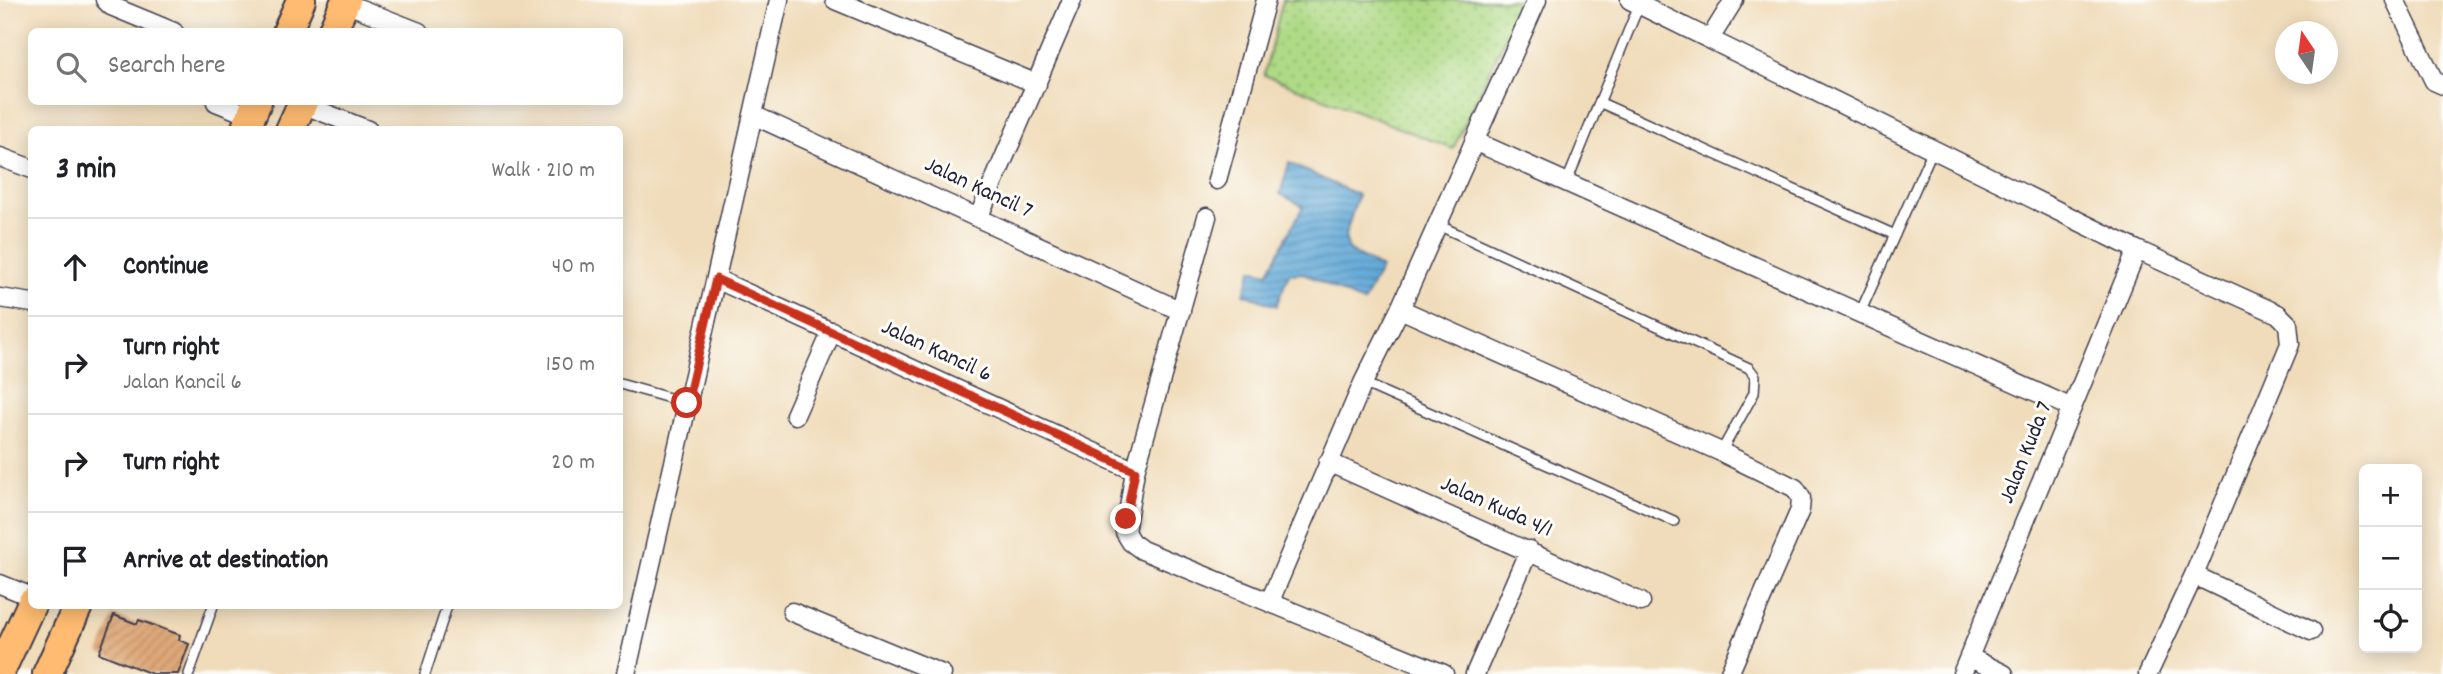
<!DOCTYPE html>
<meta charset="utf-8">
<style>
body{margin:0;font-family:Dekko,sans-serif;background:#f6f6f6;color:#202124}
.controls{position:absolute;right:21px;bottom:21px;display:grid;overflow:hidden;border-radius:10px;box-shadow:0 4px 18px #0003}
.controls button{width:63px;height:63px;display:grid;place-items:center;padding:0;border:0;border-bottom:2px solid #e0e0e0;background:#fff;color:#202124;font:35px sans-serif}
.compass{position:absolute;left:2275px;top:21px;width:63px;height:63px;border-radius:50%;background:#fff;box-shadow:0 4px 18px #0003;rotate:347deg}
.stop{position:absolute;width:21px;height:21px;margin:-16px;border:5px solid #c8321e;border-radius:50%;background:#fff}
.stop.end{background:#c8321e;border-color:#fff;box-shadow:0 2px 7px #0008}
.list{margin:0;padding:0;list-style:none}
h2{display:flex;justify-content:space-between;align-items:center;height:91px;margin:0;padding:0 28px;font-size:30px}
h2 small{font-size:23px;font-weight:400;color:#757577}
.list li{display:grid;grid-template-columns:46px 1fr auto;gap:21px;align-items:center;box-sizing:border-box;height:98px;padding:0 28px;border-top:2px solid #e0e0e0}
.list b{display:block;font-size:26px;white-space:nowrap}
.list p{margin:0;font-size:23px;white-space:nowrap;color:#757577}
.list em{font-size:23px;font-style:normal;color:#757577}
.icon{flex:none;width:38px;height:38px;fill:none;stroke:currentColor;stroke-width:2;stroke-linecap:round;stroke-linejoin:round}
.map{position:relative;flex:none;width:2443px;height:674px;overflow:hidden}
.search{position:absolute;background:#fff;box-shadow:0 4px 18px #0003;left:28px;top:28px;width:595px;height:77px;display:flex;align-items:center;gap:18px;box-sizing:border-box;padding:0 24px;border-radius:10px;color:#757577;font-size:26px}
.panel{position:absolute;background:#fff;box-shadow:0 4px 18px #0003;left:28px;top:126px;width:595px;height:483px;border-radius:10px}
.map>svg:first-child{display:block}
.park{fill:url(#park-dots);stroke:#687e60;stroke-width:2}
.water{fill:url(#water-rules);stroke:#416589;stroke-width:2}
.building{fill:url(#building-hatch)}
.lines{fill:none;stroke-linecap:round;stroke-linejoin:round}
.service-casing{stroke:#413e4e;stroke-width:12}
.minor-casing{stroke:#413e4e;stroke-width:21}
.trunk-casing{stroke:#413e4e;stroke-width:32}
.service{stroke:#fff;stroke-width:9}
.minor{stroke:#fff;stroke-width:18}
.trunk{stroke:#febb71;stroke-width:28}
.route{stroke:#c8321e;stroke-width:9}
.labels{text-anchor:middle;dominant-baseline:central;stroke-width:6;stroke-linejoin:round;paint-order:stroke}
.street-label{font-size:23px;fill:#22223b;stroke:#fdfcf7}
</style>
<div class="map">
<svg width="2443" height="674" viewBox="0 0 2443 674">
<defs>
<pattern id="park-dots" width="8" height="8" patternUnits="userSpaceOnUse" patternTransform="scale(1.75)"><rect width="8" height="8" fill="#afda86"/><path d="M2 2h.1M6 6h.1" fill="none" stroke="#96bb75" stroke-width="1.8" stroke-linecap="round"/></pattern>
<pattern id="water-rules" width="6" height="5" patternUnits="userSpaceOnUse" patternTransform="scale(1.75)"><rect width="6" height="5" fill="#60a8d7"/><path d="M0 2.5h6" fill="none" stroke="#4f88b0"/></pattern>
<pattern id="building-hatch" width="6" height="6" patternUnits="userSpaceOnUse" patternTransform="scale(1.75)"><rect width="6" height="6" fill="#dea878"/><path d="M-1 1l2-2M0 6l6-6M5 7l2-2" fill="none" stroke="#be9069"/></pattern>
</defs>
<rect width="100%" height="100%" fill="#fdfcf7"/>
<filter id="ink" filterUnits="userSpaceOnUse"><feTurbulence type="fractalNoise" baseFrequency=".0143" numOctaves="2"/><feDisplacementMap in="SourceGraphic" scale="14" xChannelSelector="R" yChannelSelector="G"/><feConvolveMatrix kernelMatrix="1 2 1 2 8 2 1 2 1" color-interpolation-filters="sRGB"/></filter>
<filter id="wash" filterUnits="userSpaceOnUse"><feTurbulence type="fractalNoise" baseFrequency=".00686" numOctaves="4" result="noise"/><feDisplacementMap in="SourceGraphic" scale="28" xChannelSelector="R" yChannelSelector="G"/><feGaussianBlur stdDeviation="1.57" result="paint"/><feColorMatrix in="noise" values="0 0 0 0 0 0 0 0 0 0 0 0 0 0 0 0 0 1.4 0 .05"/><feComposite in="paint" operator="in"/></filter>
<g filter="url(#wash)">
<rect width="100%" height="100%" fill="#f0dcba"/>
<path class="park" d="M 1283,0 L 1523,0 L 1453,149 L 1264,75 Z"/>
<path class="water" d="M 1289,163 L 1358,195 L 1345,236 L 1349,251 L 1381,268 L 1363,303 L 1304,273 L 1289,274 L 1276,306 L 1244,294 L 1252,269 L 1268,273 L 1303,206 L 1280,194 Z"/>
<g id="blocks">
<path class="building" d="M 114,615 L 137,624 L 139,620 L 180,635 L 179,640 L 189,644 L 178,674 L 152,674 L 99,653 Z"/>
</g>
</g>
<g filter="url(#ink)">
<use href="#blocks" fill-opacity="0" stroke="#413e4e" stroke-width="2"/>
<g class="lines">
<g class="service-casing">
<path id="service" d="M 1601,103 L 1895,235
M 1566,184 L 1639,5
M 1438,225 L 1749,368 L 1755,376 L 1754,393 L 1721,452
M 1860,313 L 1933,149
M 1363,383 L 1674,521
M 620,384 L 687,403
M 189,674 L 213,606
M 425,674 L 447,606"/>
</g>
<g class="minor-casing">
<path id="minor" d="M 105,0 L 111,6 L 174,32
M 835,0 L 1037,84
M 1537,0 L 1400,309 L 1721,452 L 1795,488 L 1801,498 L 1800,510 L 1729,674
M 1630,0 L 2137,250 L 2278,314 L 2288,324 L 2290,344 L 2194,575 L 2148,674
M 2395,0 L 2434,81 L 2443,85
M 345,3 L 419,32
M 1711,37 L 1734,0
M 216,102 L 251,116
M 302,104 L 368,130
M 753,115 L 1181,311
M 1474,141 L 2072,408
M 0,157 L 32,169
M 1217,180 L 1266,0
M 979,216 L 1072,0
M 1207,217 L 1135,471 L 1125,532 L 1131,542 L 1142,550 L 1444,674
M 716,279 L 1135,471
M 0,298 L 32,303
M 795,415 L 832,331
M 1328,462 L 1641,602
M 2194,575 L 2311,631
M 0,584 L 32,597
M 1270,601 L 1363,383 L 1400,309
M 792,612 L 942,674
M 1969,657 L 2004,674
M 626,674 L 779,0
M 1475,674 L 1529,550
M 1962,674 L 2137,250"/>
</g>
<g class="trunk-casing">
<path id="trunk" d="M 287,32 L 301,0
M 332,32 L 346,0
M 245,130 L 257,102
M 290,130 L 303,102
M 0,672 L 32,603
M 47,674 L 78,606"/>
</g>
<use href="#service" class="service"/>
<use href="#minor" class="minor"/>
<use href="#trunk" class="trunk"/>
</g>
</g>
<g class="lines" filter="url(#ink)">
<path class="route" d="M 687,403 L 716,279 L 1135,471 L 1126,519"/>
</g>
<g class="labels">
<g class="street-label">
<text transform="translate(978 189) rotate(25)">Jalan Kancil 7</text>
<text transform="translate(936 352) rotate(25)">Jalan Kancil 6</text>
<text transform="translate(2027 453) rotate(-68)">Jalan Kuda 7</text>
<text transform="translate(1496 508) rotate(24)">Jalan Kuda 4/1</text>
</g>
</g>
</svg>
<div class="controls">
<button>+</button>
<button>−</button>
<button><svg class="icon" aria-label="locate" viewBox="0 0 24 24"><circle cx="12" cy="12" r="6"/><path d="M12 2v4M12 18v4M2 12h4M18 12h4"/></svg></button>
</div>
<svg class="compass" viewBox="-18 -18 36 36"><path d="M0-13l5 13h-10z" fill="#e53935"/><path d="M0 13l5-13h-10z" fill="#757577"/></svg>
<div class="stop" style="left:687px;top:403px"></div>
<div class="stop end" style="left:1126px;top:519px"></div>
<div class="search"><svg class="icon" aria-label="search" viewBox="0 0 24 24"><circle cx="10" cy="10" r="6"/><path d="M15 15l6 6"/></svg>Search here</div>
<section class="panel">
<h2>3 min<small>Walk · 210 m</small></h2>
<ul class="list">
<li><svg class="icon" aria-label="ahead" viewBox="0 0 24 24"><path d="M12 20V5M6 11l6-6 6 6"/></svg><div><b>Continue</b></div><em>40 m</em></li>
<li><svg class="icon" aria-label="right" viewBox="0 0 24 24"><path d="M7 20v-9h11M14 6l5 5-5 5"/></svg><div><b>Turn right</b><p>Jalan Kancil 6</p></div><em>150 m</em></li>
<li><svg class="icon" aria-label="right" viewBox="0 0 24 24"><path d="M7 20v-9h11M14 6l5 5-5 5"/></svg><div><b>Turn right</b></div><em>20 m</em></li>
<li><svg class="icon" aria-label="arrive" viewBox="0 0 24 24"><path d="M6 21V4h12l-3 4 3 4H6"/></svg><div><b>Arrive at destination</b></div></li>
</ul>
</section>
</div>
